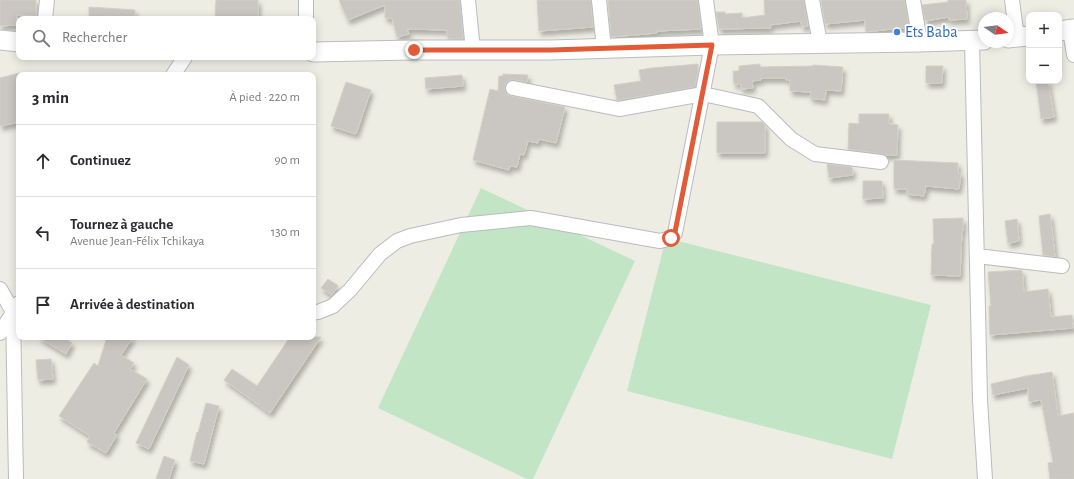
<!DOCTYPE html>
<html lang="fr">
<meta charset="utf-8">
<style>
body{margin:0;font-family:"Alegreya Sans",sans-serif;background:#f2f2f3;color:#2b2b33}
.controls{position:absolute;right:12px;top:12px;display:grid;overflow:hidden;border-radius:8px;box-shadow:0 2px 10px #0003}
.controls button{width:36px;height:36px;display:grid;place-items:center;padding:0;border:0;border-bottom:1px solid #e1e1e2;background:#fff;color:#2b2b33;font:20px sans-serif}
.compass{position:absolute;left:978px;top:12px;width:36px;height:36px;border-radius:50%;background:#fff;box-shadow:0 2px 10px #0003;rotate:103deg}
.stop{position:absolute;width:12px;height:12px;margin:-9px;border:3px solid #e25a36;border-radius:50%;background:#fff}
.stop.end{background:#e25a36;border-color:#fff;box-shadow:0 1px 4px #0008}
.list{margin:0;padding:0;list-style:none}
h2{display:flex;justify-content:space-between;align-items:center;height:52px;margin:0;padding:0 16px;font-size:17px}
h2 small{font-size:13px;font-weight:400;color:#7c7c81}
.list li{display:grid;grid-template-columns:26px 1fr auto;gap:12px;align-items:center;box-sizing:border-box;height:72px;padding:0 16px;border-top:1px solid #e1e1e2}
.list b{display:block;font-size:15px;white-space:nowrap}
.list p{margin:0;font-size:13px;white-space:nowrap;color:#7c7c81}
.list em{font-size:13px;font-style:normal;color:#7c7c81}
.icon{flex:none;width:22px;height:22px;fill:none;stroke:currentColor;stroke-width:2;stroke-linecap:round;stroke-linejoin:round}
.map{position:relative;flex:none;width:1074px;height:479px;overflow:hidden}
.search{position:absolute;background:#fff;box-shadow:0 2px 10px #0003;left:16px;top:16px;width:300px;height:44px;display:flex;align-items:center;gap:10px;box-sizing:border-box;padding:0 14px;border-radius:8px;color:#7c7c81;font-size:15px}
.panel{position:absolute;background:#fff;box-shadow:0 2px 10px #0003;left:16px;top:72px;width:300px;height:268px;border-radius:8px}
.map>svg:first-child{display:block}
.green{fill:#c2e5c6}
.building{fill:#cac7c2;stroke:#d3d0c3;filter:url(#shadow)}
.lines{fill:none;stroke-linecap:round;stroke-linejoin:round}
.street-casing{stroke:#b9bbc0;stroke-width:16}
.secondary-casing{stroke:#babcc2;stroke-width:21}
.street{stroke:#fff;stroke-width:14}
.secondary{stroke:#fff;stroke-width:19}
.route{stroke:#e25a36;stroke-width:5}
.shop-dot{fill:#3f7fe0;stroke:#fff;stroke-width:1.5}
.labels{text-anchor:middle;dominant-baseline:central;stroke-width:3.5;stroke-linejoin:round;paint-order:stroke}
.shop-label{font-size:16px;fill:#366cbe;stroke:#fff;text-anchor:start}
</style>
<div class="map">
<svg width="1074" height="479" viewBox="0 0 1074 479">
<defs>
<filter id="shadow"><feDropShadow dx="2.5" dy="4.5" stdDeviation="2" flood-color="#0004"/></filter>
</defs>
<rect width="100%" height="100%" fill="#eeede4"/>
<path class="green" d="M 481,188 L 635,261 L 533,479 L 527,479 L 378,408 Z
M 666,238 L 931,305 L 892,459 L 627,391 Z"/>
<path class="building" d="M 0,0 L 36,0 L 36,16 L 17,15 L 17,25 L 0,26 Z
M 216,0 L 258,0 L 258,19 L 215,19 Z
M 339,0 L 460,0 L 463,39 L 448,39 L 447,30 L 407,29 L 409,34 L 397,37 L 392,18 L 385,18 L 385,5 L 348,20 Z
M 537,0 L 591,0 L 593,27 L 539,31 Z
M 608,0 L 698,0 L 701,29 L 657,31 L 657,33 L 611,37 Z
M 764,0 L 804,0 L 808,26 L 802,27 L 801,21 L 770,25 L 771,28 L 719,29 L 716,12 L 725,12 L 725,14 L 742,13 L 742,18 L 765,15 Z
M 821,0 L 905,0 L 909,27 L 866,32 L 865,20 L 825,24 Z
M 948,0 L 966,0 L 967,19 L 949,20 L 949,17 L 925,21 L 922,5 L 948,2 Z
M 89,7 L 135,10 L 135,19 L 89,19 Z
M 698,64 L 698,71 L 695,87 L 619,100 L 617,100 L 614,85 L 641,81 L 639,70 L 652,68 Z
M 760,64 L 760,67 L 813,66 L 813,65 L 843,67 L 841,91 L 826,90 L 825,100 L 810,98 L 811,92 L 790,91 L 790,80 L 786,80 L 786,78 L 761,78 L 761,80 L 752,81 L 753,88 L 741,89 L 741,84 L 734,84 L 733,71 L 739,71 L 739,66 Z
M 926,66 L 943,66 L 942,83 L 926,83 Z
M 19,73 L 19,122 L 0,126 L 0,78 Z
M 503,74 L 528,75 L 527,82 L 514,80 L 510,80 L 507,82 L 505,86 L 505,90 L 508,95 L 511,96 L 565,107 L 556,143 L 539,139 L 538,143 L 528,141 L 524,155 L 520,154 L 517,167 L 510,166 L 509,170 L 473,160 L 490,89 L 498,91 L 499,76 L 503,76 Z
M 462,75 L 463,86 L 426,89 L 425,78 Z
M 1036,81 L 1048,81 L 1054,117 L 1041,119 Z
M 346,82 L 371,90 L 356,134 L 331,126 Z
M 859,114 L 889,114 L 889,124 L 898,125 L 897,155 L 886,155 L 882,154 L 848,149 L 849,123 L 859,124 Z
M 717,122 L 762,122 L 765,125 L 765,153 L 717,153 Z
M 894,160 L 958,163 L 958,173 L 961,173 L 959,189 L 926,186 L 924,196 L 907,194 L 907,189 L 894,189 Z
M 827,164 L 852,167 L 853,175 L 829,178 Z
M 863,181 L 882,181 L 883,198 L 863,199 Z
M 1050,214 L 1051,221 L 1055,257 L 1043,255 L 1039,216 Z
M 963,218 L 963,231 L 962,231 L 960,276 L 931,275 L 932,244 L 934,244 L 933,219 Z
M 1017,219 L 1019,241 L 1008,243 L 1005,221 Z
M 1022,270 L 1024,292 L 1048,289 L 1051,317 L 1072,315 L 1073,328 L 990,335 L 989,306 L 991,306 L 988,272 Z
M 328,279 L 338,286 L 332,295 L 321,288 Z
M 38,337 L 63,337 L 72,343 L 66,354 Z
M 107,337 L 133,337 L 121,355 L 134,363 L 130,369 L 147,379 L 114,433 L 117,435 L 106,453 L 87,442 L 90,436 L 59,416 L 94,363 L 98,366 Z
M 290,337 L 321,337 L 270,413 L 224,380 L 232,369 L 257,386 Z
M 177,357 L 189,365 L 149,449 L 136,443 Z
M 51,359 L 53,379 L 38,380 L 36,360 Z
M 1052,372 L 1058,416 L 1074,413 L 1074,479 L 1050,479 L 1048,463 L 1053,462 L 1041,400 L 1029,402 L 1028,388 L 993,395 L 991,384 L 1026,376 Z
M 206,403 L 219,406 L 204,464 L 190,461 L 197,432 L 198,433 Z
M 164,456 L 175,460 L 169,479 L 156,479 Z"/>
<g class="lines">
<g class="street-casing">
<path id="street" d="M 306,0 L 306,19
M 468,0 L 473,50
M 599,0 L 604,49
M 812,0 L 820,43
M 913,0 L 920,42
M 1012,0 L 1017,38
M 45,19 L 47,0
M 1070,30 L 1074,55
M 972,41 L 980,400 L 985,479
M 173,75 L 185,57
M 513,88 L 619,109 L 703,94 L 758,106 L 791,139 L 815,154 L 881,162
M 977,256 L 1062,266
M 0,289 L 13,312 L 16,479
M 313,313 L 318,312 L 333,306 L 350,290 L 380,254 L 397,241 L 410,236 L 461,225 L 531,218 L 660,241 L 671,238 L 675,233 L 712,45 L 706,0
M 0,333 L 19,303"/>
</g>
<g class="secondary-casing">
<path id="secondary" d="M 1059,31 L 1074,29
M 1008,38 L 1029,36
M 0,40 L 19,42
M 313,52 L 414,50 L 551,50 L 712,45 L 920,42 L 984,40"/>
</g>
<use href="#street" class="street"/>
<use href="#secondary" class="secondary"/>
</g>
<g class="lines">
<path class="route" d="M 414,50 L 551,50 L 712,45 L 675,232 L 671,238"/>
</g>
<circle class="shop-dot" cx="897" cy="32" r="4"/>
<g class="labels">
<g class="shop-label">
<text x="905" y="32">Ets Baba</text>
</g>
</g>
</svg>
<div class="controls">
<button>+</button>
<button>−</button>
</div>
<svg class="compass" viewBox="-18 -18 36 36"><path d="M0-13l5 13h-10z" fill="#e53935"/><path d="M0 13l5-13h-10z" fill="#7c7c81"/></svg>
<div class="stop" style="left:671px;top:238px"></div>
<div class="stop end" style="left:414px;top:50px"></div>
<div class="search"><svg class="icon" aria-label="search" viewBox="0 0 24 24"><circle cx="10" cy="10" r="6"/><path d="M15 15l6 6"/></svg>Rechercher</div>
<section class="panel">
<h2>3 min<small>À pied · 220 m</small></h2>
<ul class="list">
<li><svg class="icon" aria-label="ahead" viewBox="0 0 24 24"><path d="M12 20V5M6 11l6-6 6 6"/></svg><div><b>Continuez</b></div><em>90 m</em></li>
<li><svg class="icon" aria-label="left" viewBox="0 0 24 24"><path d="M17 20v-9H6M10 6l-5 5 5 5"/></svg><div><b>Tournez à gauche</b><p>Avenue Jean-Félix Tchikaya</p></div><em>130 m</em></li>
<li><svg class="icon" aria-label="arrive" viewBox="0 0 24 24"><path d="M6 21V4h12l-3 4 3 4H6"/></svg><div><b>Arrivée à destination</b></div></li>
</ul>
</section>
</div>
